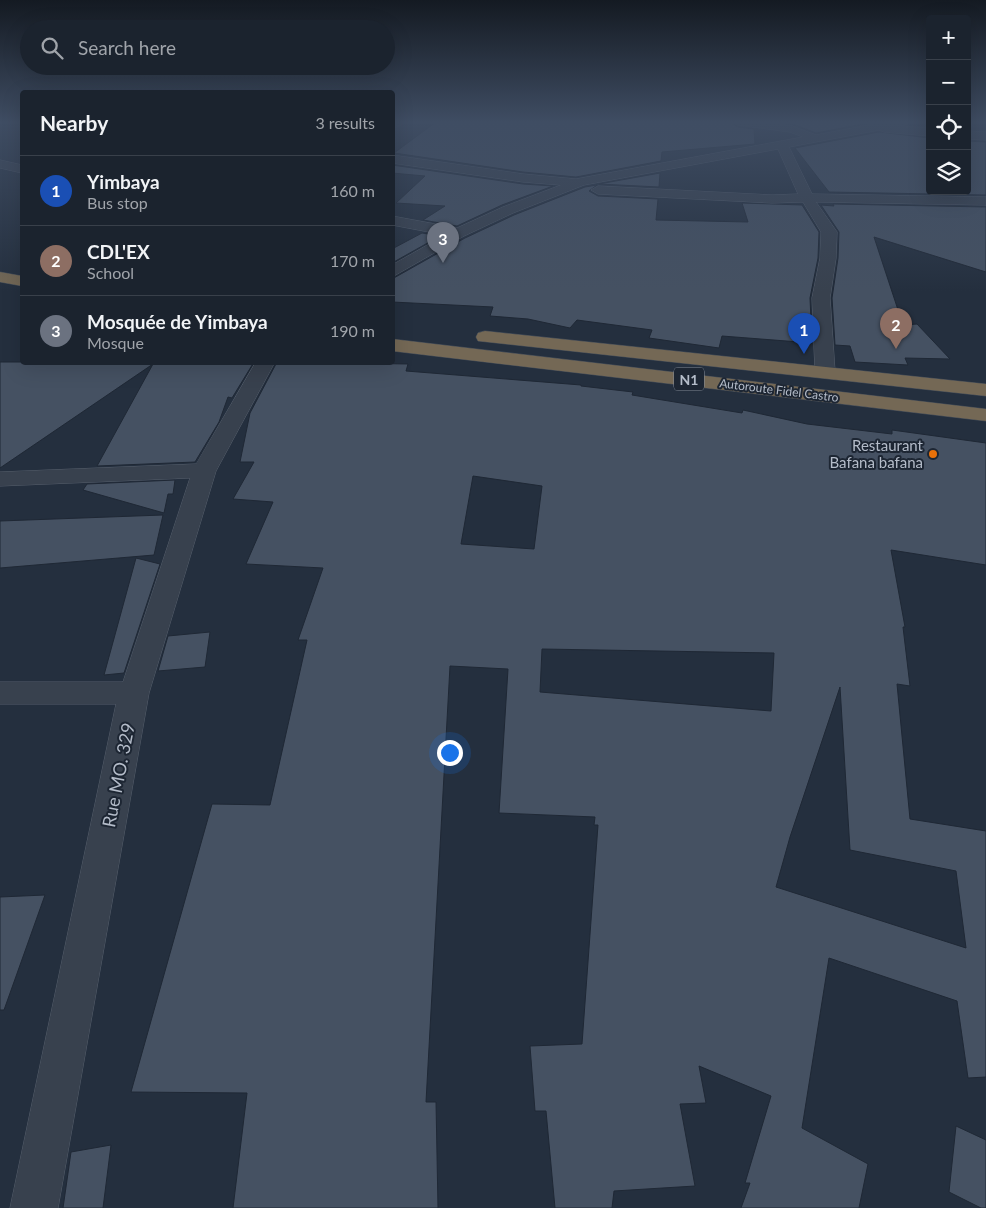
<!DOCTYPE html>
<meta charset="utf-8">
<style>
body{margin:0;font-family:Lato,sans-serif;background:#242b36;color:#f1f3f6}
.controls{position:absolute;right:15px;top:15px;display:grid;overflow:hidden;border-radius:5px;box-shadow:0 5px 20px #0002}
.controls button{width:45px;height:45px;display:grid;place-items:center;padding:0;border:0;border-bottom:1px solid #39404a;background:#1b232e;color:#f1f3f6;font:25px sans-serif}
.you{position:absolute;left:449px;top:752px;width:18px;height:18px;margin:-12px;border:4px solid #fff;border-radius:50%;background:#1a73e8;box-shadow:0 0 0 8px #1a73e833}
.badge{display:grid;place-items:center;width:32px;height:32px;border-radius:50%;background:#8ab4f8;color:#fff;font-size:16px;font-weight:700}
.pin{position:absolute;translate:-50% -41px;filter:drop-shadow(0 1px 2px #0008)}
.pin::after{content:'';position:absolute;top:26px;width:18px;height:15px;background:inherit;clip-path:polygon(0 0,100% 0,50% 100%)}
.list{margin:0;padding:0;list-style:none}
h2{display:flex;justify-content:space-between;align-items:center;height:65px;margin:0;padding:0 20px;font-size:21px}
h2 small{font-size:16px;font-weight:400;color:#a0a4aa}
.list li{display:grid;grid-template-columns:32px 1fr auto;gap:15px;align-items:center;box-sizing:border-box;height:70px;padding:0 20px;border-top:1px solid #39404a}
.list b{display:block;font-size:19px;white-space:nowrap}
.list p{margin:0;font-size:16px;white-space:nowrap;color:#a0a4aa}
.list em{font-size:16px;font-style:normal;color:#a0a4aa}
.icon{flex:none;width:28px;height:28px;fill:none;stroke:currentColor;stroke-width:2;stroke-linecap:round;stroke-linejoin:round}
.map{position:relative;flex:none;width:986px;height:1208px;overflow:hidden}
.search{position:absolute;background:#1b232e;box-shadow:0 5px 20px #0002;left:20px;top:20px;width:375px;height:55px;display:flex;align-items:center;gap:12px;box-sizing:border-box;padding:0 18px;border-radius:28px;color:#a0a4aa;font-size:19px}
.panel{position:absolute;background:#1b232e;box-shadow:0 5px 20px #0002;left:20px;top:90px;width:375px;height:275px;border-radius:5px}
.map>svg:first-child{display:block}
.building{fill:#455162;stroke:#1f2835;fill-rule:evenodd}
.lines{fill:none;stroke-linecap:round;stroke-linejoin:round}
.minor-casing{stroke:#565f6c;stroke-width:1}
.highway-casing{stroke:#434c59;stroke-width:1}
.minor{fill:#38414e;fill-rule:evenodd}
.highway{fill:#746855;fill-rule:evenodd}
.food-dot{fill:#e8710a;stroke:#1d2633;stroke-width:2}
.labels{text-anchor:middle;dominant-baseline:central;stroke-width:4;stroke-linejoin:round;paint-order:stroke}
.far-street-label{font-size:12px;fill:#b4bcc9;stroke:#1d2633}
.shield{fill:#1d2633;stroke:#878f9c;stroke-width:1}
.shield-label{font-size:14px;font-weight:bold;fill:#b4bcc9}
.poi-label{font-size:15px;fill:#b4bcc9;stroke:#1d2633;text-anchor:end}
.near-street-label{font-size:18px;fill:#b4bcc9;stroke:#1d2633}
</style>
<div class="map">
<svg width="986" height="1208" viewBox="0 0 986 1208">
<rect width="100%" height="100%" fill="#242f3e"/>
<path class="building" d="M 436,122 L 730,122 L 738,127 L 754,129 L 755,144 L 662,152 L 661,161 L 576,177 L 523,172 L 394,153 Z
M 778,122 L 865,122 L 868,123 L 816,133 L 793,124 Z
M 879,132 L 930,138 L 930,191 L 967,191 L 967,141 L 986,142 L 986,195 L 829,192 L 795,148 Z
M 392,165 L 523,184 L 553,186 L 502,205 L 457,226 L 423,220 L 445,206 L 396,203 L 425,176 L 392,173 Z
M 660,173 L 659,187 L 599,184 Z
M 597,185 L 589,191 L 598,196 L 658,199 L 656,220 L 748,222 L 742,203 L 802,205 L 819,232 L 818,258 L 810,298 L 812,343 L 722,336 L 719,348 L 649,338 L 652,330 L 577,320 L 570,328 L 528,319 L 490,316 L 493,307 L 392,302 L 392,279 L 465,238 L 514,215 L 585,187 Z
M 833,204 L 986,207 L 986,272 L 874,237 L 903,325 L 917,324 L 950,359 L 905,358 L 908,365 L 855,362 L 850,346 L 835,345 L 832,298 L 838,258 L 839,232 L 821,205 L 834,206 Z
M 422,233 L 440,236 L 392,263 L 392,249 Z
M 0,362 L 254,362 L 232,398 L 228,397 L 219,422 L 195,462 L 97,466 L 153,364 L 0,468 Z
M 277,362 L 408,364 L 406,371 L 581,385 L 581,386 L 633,392 L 632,395 L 742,413 L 743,410 L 807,424 L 892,434 L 892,430 L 986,443 L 986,565 L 891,550 L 905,627 L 903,627 L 910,686 L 897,684 L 910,819 L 986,831 L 986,1077 L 968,1078 L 957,1001 L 829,958 L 802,1128 L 868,1164 L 859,1208 L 741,1208 L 750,1183 L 745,1183 L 771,1096 L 699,1066 L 706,1103 L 680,1104 L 695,1186 L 614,1191 L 612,1208 L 555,1208 L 546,1111 L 535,1111 L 530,1046 L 582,1044 L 598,825 L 594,825 L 595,817 L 499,813 L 508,669 L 450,666 L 426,1102 L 436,1102 L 438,1208 L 233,1208 L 247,1093 L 131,1092 L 212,804 L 270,805 L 307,640 L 298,640 L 323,568 L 246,564 L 273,502 L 233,499 L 254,462 L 240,462 L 250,413 ZM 473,476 L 542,486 L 534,549 L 461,544 ZM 542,649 L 774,653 L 771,711 L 540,692 ZM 840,687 L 850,850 L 956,871 L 966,948 L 776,887 L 790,837 Z
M 175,480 L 173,494 L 168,494 L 164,513 L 83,490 L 87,484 Z
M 163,515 L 154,555 L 0,568 L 0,521 Z
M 136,558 L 160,564 L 124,673 L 104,675 Z
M 210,632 L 205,667 L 158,671 L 168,636 Z
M 45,895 L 4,1010 L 0,1010 L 0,897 Z
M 956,1126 L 986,1140 L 986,1208 L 981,1208 L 949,1192 Z
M 111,1145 L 103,1208 L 63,1208 L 71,1152 Z"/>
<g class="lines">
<g class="minor-casing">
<path id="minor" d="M 392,122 L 407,122 L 392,129 Z
M 732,122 L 765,122 L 792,126 L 816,135 L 885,122 L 910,122 L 908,124 L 899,126 L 930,128 L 930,136 L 884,132 L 879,130 L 789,147 L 812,194 L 986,197 L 986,205 L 816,202 L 837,232 L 836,258 L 830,298 L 835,371 L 832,375 L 825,377 L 818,375 L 815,371 L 812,298 L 820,258 L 821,232 L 803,202 L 772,203 L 598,194 L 591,190 L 598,186 L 772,195 L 798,194 L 778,149 L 584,185 L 513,213 L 464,236 L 392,277 L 392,265 L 445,235 L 392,225 L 392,216 L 457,228 L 503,207 L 561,185 L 523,182 L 392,163 L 392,155 L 523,174 L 576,179 L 803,137 L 790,132 L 738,125 Z
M 967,131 L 986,132 L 986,140 L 967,139 Z
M 0,160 L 22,165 L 22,173 L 0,168 Z
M 256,362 L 275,362 L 216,471 L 149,693 L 58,1208 L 10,1208 L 116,704 L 0,704 L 0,682 L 123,682 L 190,478 L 0,486 L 0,472 L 196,464 Z"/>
</g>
<g class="highway-casing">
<path id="highway" d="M 0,272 L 22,276 L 22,286 L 0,282 Z
M 485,331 L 986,384 L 986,396 L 478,341 L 476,337 L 478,333 Z
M 392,339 L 986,409 L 986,421 L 392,351 Z"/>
</g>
<use href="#minor" class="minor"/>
<use href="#highway" class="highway"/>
</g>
<linearGradient id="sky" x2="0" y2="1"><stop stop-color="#141a22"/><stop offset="0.42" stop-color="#3f4d63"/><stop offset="1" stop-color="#3f4d63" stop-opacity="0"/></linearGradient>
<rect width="986" height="291" fill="url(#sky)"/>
<circle class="food-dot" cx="933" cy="454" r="5"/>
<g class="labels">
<g class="far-street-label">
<text transform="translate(779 390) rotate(7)">Autoroute Fidel Castro</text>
</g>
<rect class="shield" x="674" y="367.5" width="30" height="23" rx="4"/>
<g class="shield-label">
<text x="689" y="379">N1</text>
</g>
<g class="poi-label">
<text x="923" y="445">Restaurant<tspan x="923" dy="17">Bafana bafana</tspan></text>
</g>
<g class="near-street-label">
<text transform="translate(118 775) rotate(-79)">Rue MO. 329</text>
</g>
</g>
</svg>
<div class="controls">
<button>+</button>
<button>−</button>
<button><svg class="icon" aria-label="locate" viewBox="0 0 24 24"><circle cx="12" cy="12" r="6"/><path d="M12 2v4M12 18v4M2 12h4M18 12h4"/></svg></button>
<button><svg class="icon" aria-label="layers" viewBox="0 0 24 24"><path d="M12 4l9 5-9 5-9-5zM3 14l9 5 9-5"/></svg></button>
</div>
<div class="you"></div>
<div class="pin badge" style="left:804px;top:354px;background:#1a4fb4">1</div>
<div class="pin badge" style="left:896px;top:349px;background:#8d6e63">2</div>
<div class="pin badge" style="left:443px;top:263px;background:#6b7280">3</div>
<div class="search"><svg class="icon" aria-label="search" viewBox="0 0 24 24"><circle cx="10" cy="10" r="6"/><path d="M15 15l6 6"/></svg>Search here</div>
<section class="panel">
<h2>Nearby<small>3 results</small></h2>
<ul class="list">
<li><span class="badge" style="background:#1a4fb4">1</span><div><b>Yimbaya</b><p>Bus stop</p></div><em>160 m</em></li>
<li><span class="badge" style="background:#8d6e63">2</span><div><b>CDL'EX</b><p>School</p></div><em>170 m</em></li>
<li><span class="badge" style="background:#6b7280">3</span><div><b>Mosquée de Yimbaya</b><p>Mosque</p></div><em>190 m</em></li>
</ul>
</section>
</div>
